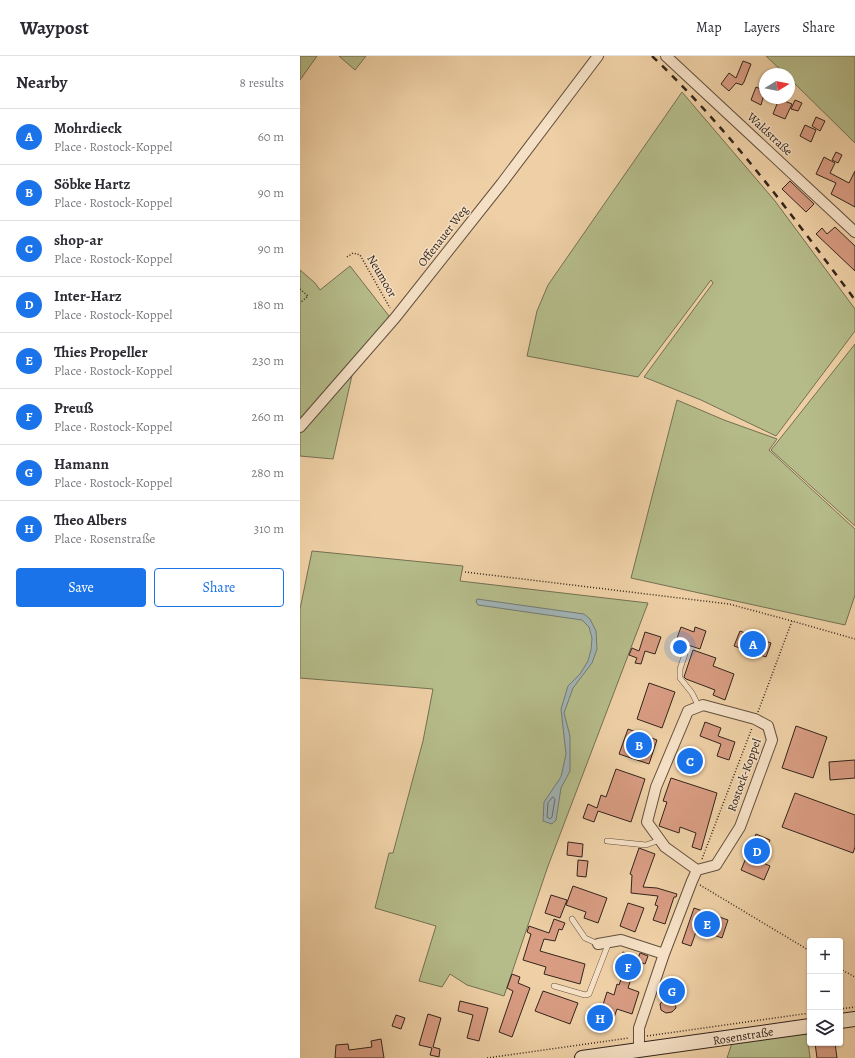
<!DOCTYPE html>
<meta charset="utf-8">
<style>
body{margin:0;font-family:Alegreya,serif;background:#f7f7f7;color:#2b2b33}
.controls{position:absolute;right:12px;bottom:12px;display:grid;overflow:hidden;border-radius:4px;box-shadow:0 1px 3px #0004}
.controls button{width:36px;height:36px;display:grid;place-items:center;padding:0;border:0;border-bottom:1px solid #e1e1e2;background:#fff;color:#2b2b33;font:20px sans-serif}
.compass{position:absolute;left:459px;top:12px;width:36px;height:36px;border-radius:50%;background:#fff;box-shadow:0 1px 3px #0004;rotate:80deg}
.you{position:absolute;left:380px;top:591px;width:14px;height:14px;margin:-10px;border:3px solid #fff;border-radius:50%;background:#1a73e8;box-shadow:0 0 0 6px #1a73e833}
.badge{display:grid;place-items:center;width:26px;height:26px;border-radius:50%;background:#1a73e8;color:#fff;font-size:13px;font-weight:700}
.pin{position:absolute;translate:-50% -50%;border:2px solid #fff;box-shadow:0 1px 4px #0006}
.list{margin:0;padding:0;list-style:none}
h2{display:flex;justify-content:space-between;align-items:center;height:52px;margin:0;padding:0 16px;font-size:17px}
h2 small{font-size:13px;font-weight:400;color:#7c7c81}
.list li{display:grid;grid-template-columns:26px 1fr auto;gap:12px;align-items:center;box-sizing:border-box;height:56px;padding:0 16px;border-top:1px solid #e1e1e2}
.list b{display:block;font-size:15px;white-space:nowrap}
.list p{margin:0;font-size:13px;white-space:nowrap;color:#7c7c81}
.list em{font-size:13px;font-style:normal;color:#7c7c81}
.actions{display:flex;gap:8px;padding:12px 16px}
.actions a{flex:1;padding:9px 0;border:1px solid #1a73e8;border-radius:4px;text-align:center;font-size:14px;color:#1a73e8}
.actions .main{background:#1a73e8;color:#fff}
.icon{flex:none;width:22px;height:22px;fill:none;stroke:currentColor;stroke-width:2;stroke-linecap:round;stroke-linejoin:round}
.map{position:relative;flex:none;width:555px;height:1002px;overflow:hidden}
header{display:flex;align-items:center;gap:24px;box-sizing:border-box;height:56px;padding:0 20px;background:#fff;border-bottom:1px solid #e1e1e2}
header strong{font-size:19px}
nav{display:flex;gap:22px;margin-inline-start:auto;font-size:14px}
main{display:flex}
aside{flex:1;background:#fff}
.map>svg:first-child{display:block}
.green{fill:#b5bc8a;stroke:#747053}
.water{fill:#a0b3b4;stroke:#747a77}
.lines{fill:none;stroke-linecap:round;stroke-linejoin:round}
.shore{stroke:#6a6c68;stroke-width:1}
.building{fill:#d89c82;stroke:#33251c}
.service-casing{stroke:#62503e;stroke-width:6}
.minor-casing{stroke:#62503e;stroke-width:12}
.secondary-casing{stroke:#33251c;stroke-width:16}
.path{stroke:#33251c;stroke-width:1.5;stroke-dasharray:1 2;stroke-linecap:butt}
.service{stroke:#f5e0c5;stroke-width:5}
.minor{stroke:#f5e0c5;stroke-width:10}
.secondary{stroke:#f5e0c5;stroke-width:14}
.rail{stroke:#33251c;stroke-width:2.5;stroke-dasharray:7 7;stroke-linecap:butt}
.labels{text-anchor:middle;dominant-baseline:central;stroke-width:3;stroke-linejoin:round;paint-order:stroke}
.street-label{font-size:12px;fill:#33251c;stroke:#f5e0c5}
</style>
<header>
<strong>Waypost</strong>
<nav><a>Map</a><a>Layers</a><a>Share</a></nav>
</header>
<main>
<aside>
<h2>Nearby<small>8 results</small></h2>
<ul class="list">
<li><span class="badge">A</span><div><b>Mohrdieck</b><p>Place · Rostock-Koppel</p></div><em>60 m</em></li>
<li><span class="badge">B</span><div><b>Söbke Hartz</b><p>Place · Rostock-Koppel</p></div><em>90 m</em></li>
<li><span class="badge">C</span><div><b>shop-ar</b><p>Place · Rostock-Koppel</p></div><em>90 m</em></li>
<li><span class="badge">D</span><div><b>Inter-Harz</b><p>Place · Rostock-Koppel</p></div><em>180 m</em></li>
<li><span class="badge">E</span><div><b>Thies Propeller</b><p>Place · Rostock-Koppel</p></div><em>230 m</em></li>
<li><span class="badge">F</span><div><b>Preuß</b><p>Place · Rostock-Koppel</p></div><em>260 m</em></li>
<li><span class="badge">G</span><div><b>Hamann</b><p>Place · Rostock-Koppel</p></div><em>280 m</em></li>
<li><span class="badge">H</span><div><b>Theo Albers</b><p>Place · Rosenstraße</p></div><em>310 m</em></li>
</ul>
<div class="actions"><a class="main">Save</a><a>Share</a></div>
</aside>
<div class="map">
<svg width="555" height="1002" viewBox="0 0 555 1002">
<rect width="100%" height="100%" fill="#efd0a6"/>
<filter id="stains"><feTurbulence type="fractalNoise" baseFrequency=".005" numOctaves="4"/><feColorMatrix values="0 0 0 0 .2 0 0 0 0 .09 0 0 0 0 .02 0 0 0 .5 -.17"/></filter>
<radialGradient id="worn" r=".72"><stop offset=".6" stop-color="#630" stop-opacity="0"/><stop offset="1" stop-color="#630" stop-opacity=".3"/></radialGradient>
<path class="green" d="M 0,0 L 17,0 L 0,24 Z
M 39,0 L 66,0 L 55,14 Z
M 466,0 L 555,0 L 555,87 L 489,22 L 489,18 L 485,18 Z
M 382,36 L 475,145 L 555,253 L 555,275 L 476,380 L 401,344 L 344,321 L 413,227 L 411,224 L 338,321 L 227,300 L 237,255 L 248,229 Z
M 50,210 L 89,260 L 53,315 L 33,403 L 0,400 L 0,214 L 15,227 L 20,234 Z
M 555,288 L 555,470 L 471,394 Z
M 377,344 L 424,364 L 477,383 L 469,394 L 555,473 L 555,539 L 545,569 L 331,522 Z
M 12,495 L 163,510 L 160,525 L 348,547 L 248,810 L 204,940 L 167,929 L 150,918 L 142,931 L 119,925 L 136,870 L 75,852 L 89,797 L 93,797 L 123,685 L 133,633 L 0,622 L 0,553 Z
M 507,976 L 510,1002 L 427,1002 L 432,987 Z"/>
<path class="water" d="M 177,543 L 284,558 L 290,563 L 296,575 L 297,593 L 292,607 L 273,632 L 264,657 L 270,680 L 270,715 L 261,732 L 256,764 L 252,768 L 243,765 L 244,746 L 261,721 L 266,698 L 261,653 L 268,630 L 280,618 L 288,605 L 291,594 L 292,582 L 289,571 L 282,564 L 178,549 L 176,546 Z"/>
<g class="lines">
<path class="shore" d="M 253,741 L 255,743 L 252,761 L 250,763 L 247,761 L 248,747 Z"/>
</g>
<path class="building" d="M 443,5 L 451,8 L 444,26 L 442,29 L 436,27 L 429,35 L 421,28 L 429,17 L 436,22 Z
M 456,31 L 465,35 L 461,49 L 451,44 Z
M 479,43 L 492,48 L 485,63 L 473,58 Z
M 495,44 L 502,47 L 498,55 L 491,53 Z
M 516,61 L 525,65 L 520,75 L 512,70 Z
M 505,69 L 516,74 L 511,86 L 500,80 Z
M 536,96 L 542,99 L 538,107 L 532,104 Z
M 524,101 L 535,107 L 530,117 L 549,127 L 555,115 L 555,151 L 531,138 L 536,127 L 516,118 Z
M 490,125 L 514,148 L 506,156 L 482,133 Z
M 535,171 L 555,190 L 555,215 L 516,178 L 522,172 L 527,178 Z
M 381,571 L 394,576 L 395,571 L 406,575 L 400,593 L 376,585 Z
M 440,575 L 471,587 L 466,601 L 434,590 Z
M 345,576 L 361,581 L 355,598 L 345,595 L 341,608 L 335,607 L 337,602 L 329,599 L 332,592 L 339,595 Z
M 393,594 L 416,602 L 413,610 L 434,618 L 425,644 L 413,639 L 415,634 L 386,623 L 384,621 Z
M 349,627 L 375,636 L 362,672 L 337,663 Z
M 405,666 L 421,672 L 418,680 L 435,686 L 429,704 L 417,700 L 421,688 L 400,680 Z
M 496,670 L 527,681 L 513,722 L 482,712 Z
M 328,673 L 357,684 L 349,708 L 319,698 Z
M 382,694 L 404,702 L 399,716 L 376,708 Z
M 555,704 L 555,722 L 530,724 L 529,706 Z
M 316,713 L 345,723 L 331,766 L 298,755 L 294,766 L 283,762 L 288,748 L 297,752 L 301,739 L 306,741 Z
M 371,722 L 417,737 L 401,794 L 392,791 L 396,777 L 380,771 L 379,777 L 359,770 L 367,746 L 363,745 Z
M 495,737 L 555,759 L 555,791 L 553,797 L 482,771 Z
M 456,778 L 470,784 L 461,806 L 470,810 L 464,824 L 441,814 Z
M 268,786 L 283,788 L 282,801 L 267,799 Z
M 339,792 L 355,798 L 343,831 L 357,832 L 377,838 L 376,841 L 374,841 L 365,868 L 353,864 L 358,850 L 355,849 L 358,840 L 331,837 L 332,819 L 330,818 Z
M 278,804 L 288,805 L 286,821 L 277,820 Z
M 273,830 L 307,842 L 298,867 L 284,862 L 286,856 L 266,849 Z
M 251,839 L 267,844 L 260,862 L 245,857 Z
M 328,847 L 344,852 L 335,876 L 320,870 Z
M 394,852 L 428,864 L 422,882 L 397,873 L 391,890 L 382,887 Z
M 254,863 L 265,867 L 262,874 L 259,873 L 255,885 L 244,883 L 240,895 L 285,908 L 280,928 L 244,918 L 246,911 L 223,904 L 231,878 L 227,876 L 229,870 L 249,877 Z
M 323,896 L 338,901 L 328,932 L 339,936 L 332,958 L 317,953 L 311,970 L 303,967 L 302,970 L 286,964 L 290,951 L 301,955 L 307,936 L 314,939 L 317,928 L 319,929 L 325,912 L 319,910 Z
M 340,897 L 348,900 L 345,908 L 337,905 Z
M 212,918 L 220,921 L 218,927 L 230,932 L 212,981 L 199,976 L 213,935 L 207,932 Z
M 371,926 L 379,928 L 374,943 L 376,952 L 372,956 L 366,957 L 361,954 L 360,948 L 366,941 Z
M 243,935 L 278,947 L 270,968 L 235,955 Z
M 160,945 L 188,952 L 179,985 L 167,982 L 173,959 L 158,955 Z
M 128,958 L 141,962 L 133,991 L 140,993 L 139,1001 L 130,999 L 132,992 L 119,989 Z
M 96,959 L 105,962 L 101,973 L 92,970 Z
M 81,983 L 84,1002 L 35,1002 L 36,989 L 48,988 L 49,994 L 72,991 L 71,985 Z
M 515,987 L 535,987 L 537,1002 L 517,1002 Z"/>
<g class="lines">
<g class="service-casing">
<path id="service" d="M 385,598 L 380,613 L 380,622 L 392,637 L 399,651
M 307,785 L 346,789 L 360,784
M 272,863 L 285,882 L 298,888
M 254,930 L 285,939 L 289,938 L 309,886"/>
</g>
<g class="minor-casing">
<path id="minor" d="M 366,0 L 555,176
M 0,371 L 95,262 L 202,127 L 298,0
M 298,888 L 321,884 L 364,898
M 339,995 L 339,972 L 364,898 L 392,825 L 397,814 L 416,809 L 440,771 L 472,684 L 468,670 L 455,663 L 403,649 L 388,655 L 356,731 L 347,766 L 365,791 L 397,814"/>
</g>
<g class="secondary-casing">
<path id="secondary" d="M 540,965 L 555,963
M 282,1002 L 510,970"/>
</g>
<path class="path" d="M 47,201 L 53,197 L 60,199 L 90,252
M 0,233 L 8,240 L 0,247
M 165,516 L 429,548 L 492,565
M 458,656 L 492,565 L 555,583
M 402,803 L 452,672
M 400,829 L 510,895
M 540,913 L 555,921
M 540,953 L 555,951
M 347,980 L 510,957
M 187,1002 L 329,982"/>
<use href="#service" class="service"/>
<use href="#minor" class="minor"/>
<use href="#secondary" class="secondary"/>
<path class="rail" d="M 352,0 C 429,73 492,159 555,244"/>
</g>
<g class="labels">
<g class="street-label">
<text transform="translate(470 78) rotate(43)">Waldstraße</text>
<text transform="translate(143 180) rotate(-52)">Offenauer Weg</text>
<text transform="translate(82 220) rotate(60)">Neumoor</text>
<text transform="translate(444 719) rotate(-70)">Rostock-Koppel</text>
<text transform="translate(443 980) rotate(-9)">Rosenstraße</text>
</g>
</g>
<rect width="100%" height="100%" filter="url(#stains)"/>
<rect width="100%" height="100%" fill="url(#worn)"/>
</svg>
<div class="controls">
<button>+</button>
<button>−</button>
<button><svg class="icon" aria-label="layers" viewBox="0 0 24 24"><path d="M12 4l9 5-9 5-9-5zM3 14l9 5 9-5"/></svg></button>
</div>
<svg class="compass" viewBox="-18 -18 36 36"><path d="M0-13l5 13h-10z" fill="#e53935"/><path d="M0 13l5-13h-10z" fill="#7c7c81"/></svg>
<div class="you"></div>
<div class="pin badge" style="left:453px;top:588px">A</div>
<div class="pin badge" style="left:339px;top:689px">B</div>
<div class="pin badge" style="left:390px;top:705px">C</div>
<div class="pin badge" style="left:457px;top:795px">D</div>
<div class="pin badge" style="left:407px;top:868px">E</div>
<div class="pin badge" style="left:328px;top:911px">F</div>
<div class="pin badge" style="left:372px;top:935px">G</div>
<div class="pin badge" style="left:300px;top:962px">H</div>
</div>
</main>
